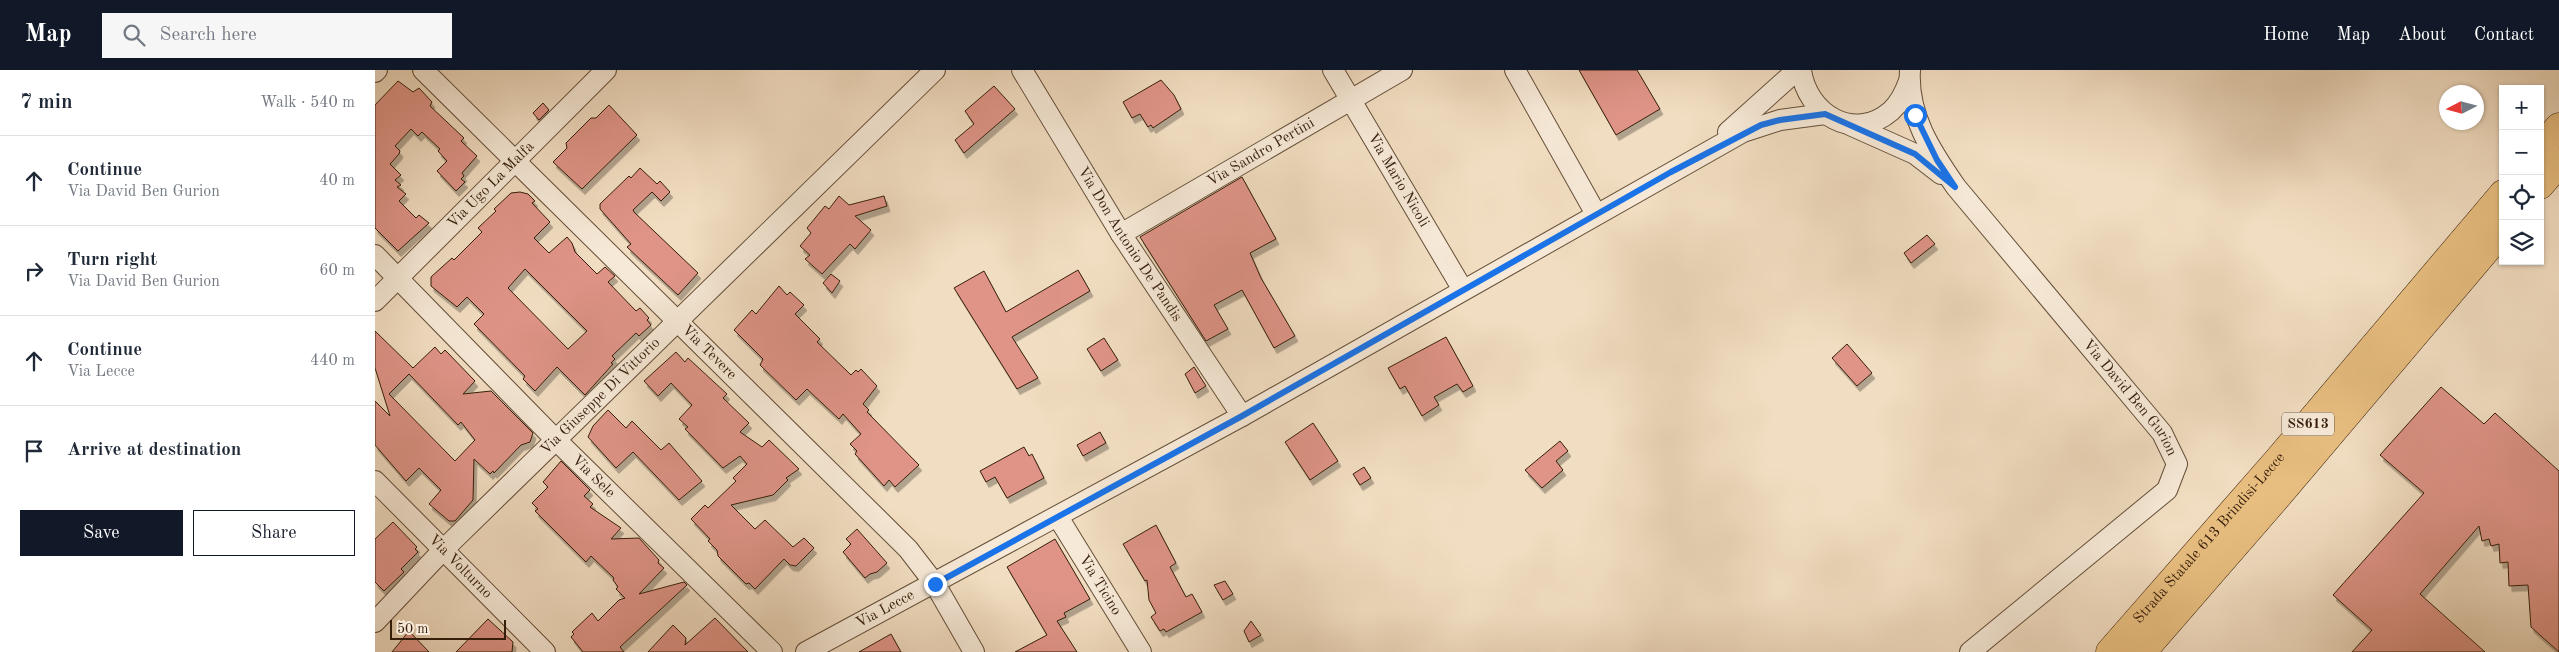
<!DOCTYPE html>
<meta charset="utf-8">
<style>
body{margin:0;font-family:"Old Standard TT",serif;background:#f6f6f7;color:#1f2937}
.controls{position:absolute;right:15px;top:15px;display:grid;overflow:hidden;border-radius:0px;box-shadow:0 1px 4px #0004}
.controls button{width:45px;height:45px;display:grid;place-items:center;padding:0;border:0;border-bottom:1px solid #e0e1e3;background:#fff;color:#1f2937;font:25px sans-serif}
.compass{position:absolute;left:2064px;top:15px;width:45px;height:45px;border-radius:50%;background:#fff;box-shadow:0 1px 4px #0004;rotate:264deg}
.scale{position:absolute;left:15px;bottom:12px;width:116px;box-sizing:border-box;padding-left:5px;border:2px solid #361e0a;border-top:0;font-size:14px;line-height:18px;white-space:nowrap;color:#361e0a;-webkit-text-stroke:4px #f6e9d7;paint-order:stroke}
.stop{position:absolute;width:15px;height:15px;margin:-11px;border:4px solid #1a73e8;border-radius:50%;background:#fff}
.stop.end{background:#1a73e8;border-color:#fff;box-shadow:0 1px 5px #0008}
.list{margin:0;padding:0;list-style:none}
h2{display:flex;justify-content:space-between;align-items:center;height:65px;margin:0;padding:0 20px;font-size:21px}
h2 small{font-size:16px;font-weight:400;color:#747a83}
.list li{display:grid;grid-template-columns:32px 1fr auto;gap:15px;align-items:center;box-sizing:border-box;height:90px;padding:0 20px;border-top:1px solid #e0e1e3}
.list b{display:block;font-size:19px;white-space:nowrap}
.list p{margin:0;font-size:16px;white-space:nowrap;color:#747a83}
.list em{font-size:16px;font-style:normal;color:#747a83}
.actions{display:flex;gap:10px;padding:15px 20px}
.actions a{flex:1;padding:11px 0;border:1px solid #111827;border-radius:0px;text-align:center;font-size:18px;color:#111827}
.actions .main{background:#111827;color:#fff}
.icon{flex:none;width:28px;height:28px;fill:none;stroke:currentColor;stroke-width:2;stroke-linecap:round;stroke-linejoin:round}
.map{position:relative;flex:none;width:2184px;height:582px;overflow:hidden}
header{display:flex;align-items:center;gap:30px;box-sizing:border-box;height:70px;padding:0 25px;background:#111827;color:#fff}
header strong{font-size:24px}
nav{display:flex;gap:28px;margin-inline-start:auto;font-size:18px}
.search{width:350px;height:45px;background:#f6f6f7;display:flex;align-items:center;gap:12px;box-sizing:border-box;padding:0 18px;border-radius:0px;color:#747a83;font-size:19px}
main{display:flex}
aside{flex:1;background:#fff}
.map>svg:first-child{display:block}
.building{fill:#df9487;stroke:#361e0a;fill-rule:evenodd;filter:url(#shadow)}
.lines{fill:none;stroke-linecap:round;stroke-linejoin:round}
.minor-casing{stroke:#654e38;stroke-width:22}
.highway-casing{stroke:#361e0a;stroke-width:29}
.minor{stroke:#f6e9d7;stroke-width:20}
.highway{stroke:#e8be80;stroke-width:28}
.route{stroke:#1a73e8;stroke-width:6}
.labels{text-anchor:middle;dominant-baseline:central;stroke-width:4;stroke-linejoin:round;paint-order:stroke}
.shield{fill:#f6e9d7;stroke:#705b48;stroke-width:1}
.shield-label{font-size:14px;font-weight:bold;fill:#361e0a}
.street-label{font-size:15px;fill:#361e0a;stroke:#f6e9d7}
</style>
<header>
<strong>Map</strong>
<div class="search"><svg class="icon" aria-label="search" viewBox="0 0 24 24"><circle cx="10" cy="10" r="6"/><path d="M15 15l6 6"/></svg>Search here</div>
<nav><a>Home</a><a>Map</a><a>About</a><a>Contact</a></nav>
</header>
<main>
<aside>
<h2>7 min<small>Walk · 540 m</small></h2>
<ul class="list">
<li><svg class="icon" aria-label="ahead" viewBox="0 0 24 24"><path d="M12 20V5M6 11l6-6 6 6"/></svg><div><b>Continue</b><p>Via David Ben Gurion</p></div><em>40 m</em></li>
<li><svg class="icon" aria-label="right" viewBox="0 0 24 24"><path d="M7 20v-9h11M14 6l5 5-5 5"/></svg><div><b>Turn right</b><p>Via David Ben Gurion</p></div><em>60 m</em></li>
<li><svg class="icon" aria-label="ahead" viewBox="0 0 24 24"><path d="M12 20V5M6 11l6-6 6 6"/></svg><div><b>Continue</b><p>Via Lecce</p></div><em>440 m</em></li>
<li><svg class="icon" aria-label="arrive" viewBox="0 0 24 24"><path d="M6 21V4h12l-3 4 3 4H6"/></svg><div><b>Arrive at destination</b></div></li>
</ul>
<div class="actions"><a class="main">Save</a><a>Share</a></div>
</aside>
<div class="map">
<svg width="2184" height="582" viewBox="0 0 2184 582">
<defs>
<filter id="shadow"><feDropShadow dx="3" dy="5.5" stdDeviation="0" flood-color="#0004"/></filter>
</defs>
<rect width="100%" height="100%" fill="#f1ddc1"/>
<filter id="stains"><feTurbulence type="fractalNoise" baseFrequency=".004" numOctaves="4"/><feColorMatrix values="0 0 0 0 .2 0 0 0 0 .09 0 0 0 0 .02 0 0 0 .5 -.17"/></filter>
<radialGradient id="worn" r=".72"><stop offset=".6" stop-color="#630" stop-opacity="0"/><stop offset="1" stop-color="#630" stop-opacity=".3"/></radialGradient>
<path class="building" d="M 1204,0 L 1262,0 L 1285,39 L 1241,65 Z
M 786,10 L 799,25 L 806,39 L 778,58 L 776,55 L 773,57 L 765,44 L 757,48 L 748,32 Z
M 23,11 L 38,22 L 44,18 L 57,32 L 55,36 L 89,68 L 86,71 L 102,86 L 87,103 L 89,106 L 86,109 L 90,112 L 81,121 L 62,101 L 72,91 L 63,81 L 65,79 L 47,62 L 43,66 L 36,59 L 20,76 L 25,81 L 24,84 L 15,94 L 26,105 L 20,110 L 26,115 L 22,117 L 31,124 L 24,131 L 41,148 L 44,145 L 54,153 L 23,181 L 0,158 L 0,35 Z
M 619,16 L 640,39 L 589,83 L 580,70 L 599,54 L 590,41 Z
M 168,33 L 174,40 L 164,50 L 158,43 Z
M 234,35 L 262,65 L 207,119 L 178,92 L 192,78 L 191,73 L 216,48 L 221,48 Z
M 265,98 L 282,114 L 285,111 L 295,122 L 286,131 L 277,122 L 258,140 L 259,142 L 323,203 L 303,225 L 252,177 L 256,174 L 225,139 L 225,134 L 254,106 L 256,108 Z
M 867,107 L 901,169 L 875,183 L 886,208 L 920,266 L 899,278 L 867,220 L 839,235 L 853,259 L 831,271 L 765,167 Z
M 145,122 L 153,124 L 160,131 L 157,133 L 175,152 L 159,168 L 174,183 L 192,167 L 197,173 L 200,182 L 222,204 L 230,197 L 240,206 L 233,212 L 261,241 L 265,238 L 274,248 L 272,250 L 276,255 L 264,266 L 261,263 L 237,286 L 240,289 L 236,293 L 238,294 L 210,325 L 182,297 L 160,321 L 148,309 L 150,306 L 99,254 L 109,244 L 92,227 L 82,237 L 56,216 L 56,207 L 77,188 L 79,190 L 107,162 L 103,158 L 121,141 L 119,139 L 136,123 ZM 150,199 L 212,261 L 193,279 L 133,218 Z
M 464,126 L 474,135 L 509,126 L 512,136 L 480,146 L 496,160 L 480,179 L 475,174 L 447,204 L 430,189 L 435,185 L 425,176 L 436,163 L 432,158 L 450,136 L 454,139 Z
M 1552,165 L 1560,174 L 1536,193 L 1529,183 Z
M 703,200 L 715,221 L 637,267 L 663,308 L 642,319 L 579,218 L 609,201 L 631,242 Z
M 456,204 L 465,211 L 457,223 L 448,213 Z
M 404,216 L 412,225 L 415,222 L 429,235 L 420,244 L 445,269 L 442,272 L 476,305 L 481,300 L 483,302 L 486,299 L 502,316 L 488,334 L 494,340 L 492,342 L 544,395 L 520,417 L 514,410 L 509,416 L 480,384 L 482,381 L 475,374 L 486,364 L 468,344 L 464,349 L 432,319 L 421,330 L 385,295 L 388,289 L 359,260 L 377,240 L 381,244 Z
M 0,261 L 38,298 L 60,277 L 66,284 L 70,280 L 100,311 L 88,324 L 116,321 L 158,363 L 155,372 L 146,375 L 119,403 L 118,401 L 115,404 L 99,389 L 98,430 L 80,451 L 74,451 L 54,434 L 66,420 L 44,398 L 31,411 L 0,375 L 0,331 L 15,346 L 0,298 ZM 34,304 L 83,355 L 86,352 L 100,370 L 80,391 L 14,324 Z
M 1071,267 L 1098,316 L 1088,322 L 1082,314 L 1059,327 L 1064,335 L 1047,346 L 1030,316 L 1025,319 L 1013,298 Z
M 729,268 L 743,290 L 726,301 L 712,279 Z
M 1472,274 L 1497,303 L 1482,316 L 1457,288 Z
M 301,282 L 310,292 L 313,288 L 352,324 L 348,328 L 374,353 L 365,362 L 387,377 L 394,370 L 424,399 L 411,408 L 413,410 L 398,425 L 356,435 L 380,459 L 390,450 L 418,477 L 429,468 L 439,478 L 421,496 L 415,495 L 409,489 L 380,519 L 374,513 L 371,514 L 343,486 L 342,480 L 333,471 L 335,469 L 316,449 L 330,435 L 333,438 L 361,411 L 358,408 L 372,394 L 365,386 L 348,398 L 310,359 L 313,357 L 304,349 L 317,335 L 296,313 L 283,326 L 269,311 Z
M 819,297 L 831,316 L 820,323 L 810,304 Z
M 2066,317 L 2109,354 L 2120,343 L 2184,401 L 2184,582 L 2156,557 L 2153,515 L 2134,516 L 2133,492 L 2125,493 L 2124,474 L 2116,476 L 2114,469 L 2107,471 L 2104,456 L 2045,524 L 2110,582 L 1977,582 L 1997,560 L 1958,525 L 2049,423 L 2005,385 Z
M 233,340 L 251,358 L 257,351 L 286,380 L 294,373 L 327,411 L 304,430 L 258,382 L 241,398 L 213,367 L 218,356 Z
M 938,353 L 963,391 L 935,410 L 910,372 Z
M 725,362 L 731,373 L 708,386 L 702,375 Z
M 1185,371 L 1193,381 L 1181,391 L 1188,400 L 1167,418 L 1150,400 Z
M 649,377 L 654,386 L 657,384 L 669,408 L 632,428 L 620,407 L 611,412 L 605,401 Z
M 186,391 L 215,420 L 209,426 L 218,434 L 215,437 L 246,458 L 236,469 L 264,468 L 284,490 L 283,493 L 289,498 L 264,524 L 309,512 L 312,515 L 245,577 L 249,582 L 208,582 L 196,567 L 199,564 L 197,562 L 217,543 L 223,551 L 244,530 L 250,528 L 241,519 L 243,517 L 238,510 L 239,508 L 216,486 L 211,492 L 160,441 L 163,439 L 157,433 L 173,417 L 168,412 Z
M 989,397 L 996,408 L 985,415 L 978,404 Z
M 18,452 L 42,477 L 40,479 L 43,482 L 26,499 L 29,502 L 9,521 L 0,512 L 0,469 Z
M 781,455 L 801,493 L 795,497 L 811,527 L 817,524 L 827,542 L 791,562 L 789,559 L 785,561 L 776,547 L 781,543 L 774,530 L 772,510 L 770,511 L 748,474 Z
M 482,459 L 512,493 L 502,502 L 495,504 L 490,508 L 468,482 L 476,474 L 471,469 Z
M 680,469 L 715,529 L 689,543 L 691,547 L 682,551 L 702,582 L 640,582 L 672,565 L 632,497 Z
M 850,511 L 858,524 L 848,530 L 839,515 Z
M 340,548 L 373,582 L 273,582 L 298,555 L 311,568 L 310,575 Z
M 113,549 L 138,572 L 137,582 L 81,582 Z
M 876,551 L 886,565 L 874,572 L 869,561 Z
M 34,561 L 54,582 L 17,582 Z
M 516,564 L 526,582 L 484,582 Z"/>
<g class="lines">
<g class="minor-casing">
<g id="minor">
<path id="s1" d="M 48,0 L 533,479 L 560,514 L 599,582"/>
<path id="s2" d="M 647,0 L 746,164 L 867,346"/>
<path id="s3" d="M 958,0 L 1088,220"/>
<path d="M 1140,0 L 1221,144"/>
<path d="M 1426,0 C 1432,44 1479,73 1516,41 C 1525,33 1530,22 1534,11"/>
<path id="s4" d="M 1535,0 C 1532,45 1556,81 1581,117 L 1787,363 L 1802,394 L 1792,420 L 1595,582"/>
<path d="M 0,2 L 2,0"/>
<path d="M 1475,55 L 1540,84 L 1566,104"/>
<path d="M 1353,62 L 1422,0"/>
<path id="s5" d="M 746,164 L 1027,0"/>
<path id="s6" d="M 0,185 L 180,369 L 397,582"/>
<path id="s7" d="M 0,231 L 231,0"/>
<path id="s8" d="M 0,411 L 170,582"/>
<path id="s9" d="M 683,447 L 766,582"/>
<path id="s10" d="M 0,552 L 68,480 L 560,0"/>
<path id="s11" d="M 431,582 L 867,346 L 1368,62 L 1405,50 L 1450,44"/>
</g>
</g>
<g class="highway-casing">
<g id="highway">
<path d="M 2165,79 L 2184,57"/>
<path d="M 2165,115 L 2184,93"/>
<path id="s12" d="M 1735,582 L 1903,390 L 2128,124"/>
<path d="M 1767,582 L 1900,429 L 2128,160"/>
</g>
</g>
<use href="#minor" class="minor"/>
<use href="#highway" class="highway"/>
</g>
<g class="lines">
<path class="route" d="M 560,514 L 867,346 L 1296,102 L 1386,55 L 1405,50 L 1450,44 L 1540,84 L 1580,117 L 1562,90 L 1540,45"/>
</g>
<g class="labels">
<rect class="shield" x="1907" y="342.5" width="52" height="23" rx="4"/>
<g class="shield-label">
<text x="1933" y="354">SS613</text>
</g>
<g class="street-label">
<text stroke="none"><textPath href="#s5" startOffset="162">Via Sandro Pertini</textPath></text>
<text stroke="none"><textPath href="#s3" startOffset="128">Via Mario Nicoli</textPath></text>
<text stroke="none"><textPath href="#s7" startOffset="164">Via Ugo La Malfa</textPath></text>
<text stroke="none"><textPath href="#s2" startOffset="205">Via Don Antonio De Pandis</textPath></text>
<text stroke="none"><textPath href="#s1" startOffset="402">Via Tevere</textPath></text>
<text stroke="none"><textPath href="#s10" startOffset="319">Via Giuseppe Di Vittorio</textPath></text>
<text stroke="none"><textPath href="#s4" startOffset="402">Via David Ben Gurion</textPath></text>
<text stroke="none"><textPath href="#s6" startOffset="311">Via Sele</textPath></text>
<text stroke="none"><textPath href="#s12" startOffset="151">Strada Statale 613 Brindisi-Lecce</textPath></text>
<text stroke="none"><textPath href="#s8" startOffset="121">Via Volturno</textPath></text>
<text stroke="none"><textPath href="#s9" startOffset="80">Via Ticino</textPath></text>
<text stroke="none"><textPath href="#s11" startOffset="90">Via Lecce</textPath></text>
</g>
</g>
<rect width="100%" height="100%" filter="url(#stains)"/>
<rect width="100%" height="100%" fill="url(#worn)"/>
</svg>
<div class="controls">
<button>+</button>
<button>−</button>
<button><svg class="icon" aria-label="locate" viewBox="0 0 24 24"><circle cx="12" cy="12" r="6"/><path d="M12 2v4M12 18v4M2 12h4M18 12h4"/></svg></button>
<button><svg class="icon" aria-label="layers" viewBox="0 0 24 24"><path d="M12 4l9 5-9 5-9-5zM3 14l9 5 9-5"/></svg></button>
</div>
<svg class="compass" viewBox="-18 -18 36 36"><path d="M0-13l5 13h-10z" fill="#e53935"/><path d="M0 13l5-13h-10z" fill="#747a83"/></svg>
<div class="scale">50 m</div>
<div class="stop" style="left:1540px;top:45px"></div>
<div class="stop end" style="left:560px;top:514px"></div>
</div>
</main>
